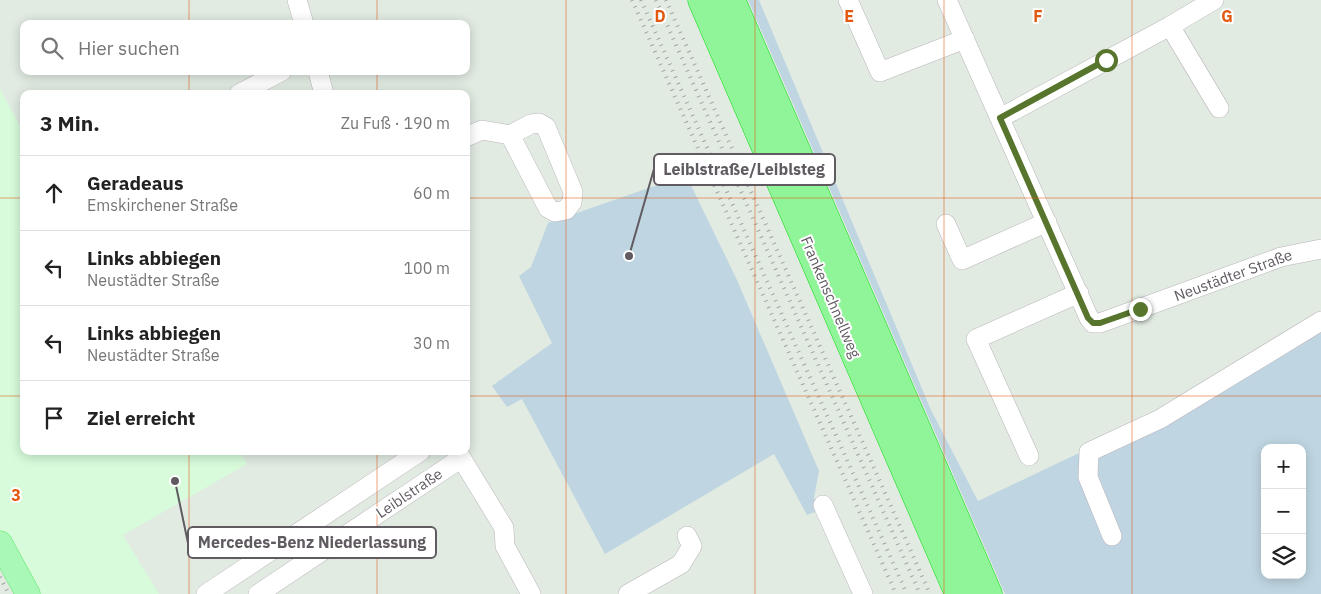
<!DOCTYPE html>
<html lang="de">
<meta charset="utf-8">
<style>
body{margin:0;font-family:"IBM Plex Sans",sans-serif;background:#f2f2f2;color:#222}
.controls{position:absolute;right:15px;bottom:15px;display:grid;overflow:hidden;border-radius:10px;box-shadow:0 2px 12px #0003}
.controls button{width:45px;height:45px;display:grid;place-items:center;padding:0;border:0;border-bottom:1px solid #e0e0e0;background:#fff;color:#222;font:25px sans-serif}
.stop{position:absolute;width:15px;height:15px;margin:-11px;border:4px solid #57752c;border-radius:50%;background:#fff}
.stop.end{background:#57752c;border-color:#fff;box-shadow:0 1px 5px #0008}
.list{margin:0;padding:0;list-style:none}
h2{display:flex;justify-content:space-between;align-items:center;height:65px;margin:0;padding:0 20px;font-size:21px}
h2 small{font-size:16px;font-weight:400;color:#767676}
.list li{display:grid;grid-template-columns:32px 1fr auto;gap:15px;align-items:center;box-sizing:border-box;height:75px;padding:0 20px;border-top:1px solid #e0e0e0}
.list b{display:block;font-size:19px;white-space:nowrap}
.list p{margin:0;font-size:16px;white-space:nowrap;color:#767676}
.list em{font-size:16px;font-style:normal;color:#767676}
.icon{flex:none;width:28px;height:28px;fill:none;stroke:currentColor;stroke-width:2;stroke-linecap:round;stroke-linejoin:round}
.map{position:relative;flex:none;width:1321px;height:594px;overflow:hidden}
.search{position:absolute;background:#fff;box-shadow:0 2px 12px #0003;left:20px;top:20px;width:450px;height:55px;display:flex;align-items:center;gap:12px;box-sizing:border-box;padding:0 18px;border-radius:10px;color:#767676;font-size:19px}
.panel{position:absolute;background:#fff;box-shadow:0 2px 12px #0003;left:20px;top:90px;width:450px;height:365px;border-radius:10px}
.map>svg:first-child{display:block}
.commercial{fill:#d7fbdb}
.green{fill:#bfd6e2;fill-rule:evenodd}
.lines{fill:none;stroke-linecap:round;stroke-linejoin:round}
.minor-casing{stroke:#bab4bb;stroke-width:20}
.major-casing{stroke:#60e667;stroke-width:25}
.highway-casing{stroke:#11db16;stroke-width:29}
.minor{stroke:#fff;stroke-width:19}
.major{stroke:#a9f8b7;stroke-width:24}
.highway{stroke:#90f498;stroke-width:28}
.rail{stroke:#a3a1a4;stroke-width:4;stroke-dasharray:1 6;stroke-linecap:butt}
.route{stroke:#57752c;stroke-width:6}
.grid{fill:none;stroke:#e15910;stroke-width:1;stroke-opacity:0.55}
.labels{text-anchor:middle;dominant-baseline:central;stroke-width:4;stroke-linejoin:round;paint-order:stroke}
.street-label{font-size:15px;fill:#605a61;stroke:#fff}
.grid-label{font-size:16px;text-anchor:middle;font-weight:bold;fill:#e15910;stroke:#fff;stroke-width:4;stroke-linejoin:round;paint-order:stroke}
.leader{fill:none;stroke:#605a61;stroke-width:2}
.callout-dot{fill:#605a61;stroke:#fff;stroke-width:2}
.callout{fill:#fff;stroke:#605a61;stroke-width:2}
.callout-label{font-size:16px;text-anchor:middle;font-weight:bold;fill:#605a61}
</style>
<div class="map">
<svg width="1321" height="594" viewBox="0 0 1321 594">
<rect width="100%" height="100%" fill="#e1ebe2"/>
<path class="commercial" d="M 0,89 L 24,133 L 24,451 L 240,451 L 247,464 L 123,535 L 159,594 L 19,594 L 0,558 Z"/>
<path class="green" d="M 748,0 L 759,0 L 931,410 L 978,501 L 1119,434 L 1321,316 L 1321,594 L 1005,594 ZM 1265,448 L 1302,448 L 1302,575 L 1265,575 Z
M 686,175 L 737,280 L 819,471 L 814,498 L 820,510 L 807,515 L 774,454 L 605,554 L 522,399 L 507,407 L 492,386 L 552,343 L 519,276 L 531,267 L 548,223 Z"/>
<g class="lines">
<g class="minor-casing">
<path id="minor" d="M 297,0 L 304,24
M 848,0 L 880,72 L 965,39
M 947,0 L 1089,318 L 1093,323 L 1100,323 L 1281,257 L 1321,249
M 1170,26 L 1219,108
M 318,71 L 324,94
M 239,94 L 282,71
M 1000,118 L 1170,26 L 1214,0
M 466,137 L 482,130 L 510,135 L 531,124 L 539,123 L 546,127 L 573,192 L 572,202 L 566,210 L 555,212 L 548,208 L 510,135
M 946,224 L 962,260 L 1047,222
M 457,451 L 504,528 L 505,546 L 531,594
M 1029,456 L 976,339 L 1079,293
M 823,505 L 863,594
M 1112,536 L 1088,477 L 1089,452 L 1160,419 L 1321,321
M 206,594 L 421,451
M 258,594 L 460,459
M 628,594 L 681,564 L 692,546 L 687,536"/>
</g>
<g class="major-casing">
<path id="major" d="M 0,543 L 28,594"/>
</g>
<g class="highway-casing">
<path id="highway" d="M 702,0 L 959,594
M 731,0 L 988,594"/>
</g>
<use href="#minor" class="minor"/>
<use href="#major" class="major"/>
<use href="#highway" class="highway"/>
<path class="rail" d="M 632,0 L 896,594
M 641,0 L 907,594
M 656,0 L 920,594
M 666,0 L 930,594
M 0,577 L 9,594"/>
</g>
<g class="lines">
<path class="route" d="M 1106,60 L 1000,118 L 1088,318 L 1093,323 L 1100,323 L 1140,309"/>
</g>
<path class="grid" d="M 189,0 L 189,24M 377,0 L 377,24M 566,0 L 566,594M 755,0 L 755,594M 944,0 L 944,594M 1132,0 L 1132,594M 189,71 L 189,94M 377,71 L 377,94M 0,198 L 24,198M 466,198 L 1321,198M 0,396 L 24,396M 466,396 L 1321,396M 189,451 L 189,594M 377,451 L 377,594"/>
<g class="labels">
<g class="street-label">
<text transform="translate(1233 275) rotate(-20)">Neustädter Straße</text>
<text transform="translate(831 297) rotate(67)">Frankenschnellweg</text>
<text transform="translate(409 493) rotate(-34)">Leiblstraße</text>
</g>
</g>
<g class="grid-label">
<text x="660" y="22">D</text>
<text x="849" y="22">E</text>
<text x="1038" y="22">F</text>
<text x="1227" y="22">G</text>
<text x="16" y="501">3</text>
</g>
<path class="leader" d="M629 256L654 169M175 481L188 543"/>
<g class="callout-dot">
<circle cx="629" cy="256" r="5"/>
<circle cx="175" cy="481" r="5"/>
</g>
<g class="callout">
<rect x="654" y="154" width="181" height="31" rx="5"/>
<rect x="188" y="527" width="248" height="31" rx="5"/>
</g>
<g class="callout-label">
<text x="744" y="175">Leiblstraße/Leiblsteg</text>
<text x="312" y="548">Mercedes-Benz Niederlassung</text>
</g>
</svg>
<div class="controls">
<button>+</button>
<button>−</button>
<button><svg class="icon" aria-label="layers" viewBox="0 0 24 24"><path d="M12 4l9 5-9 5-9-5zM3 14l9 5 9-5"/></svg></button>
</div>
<div class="stop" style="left:1106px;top:60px"></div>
<div class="stop end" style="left:1140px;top:309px"></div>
<div class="search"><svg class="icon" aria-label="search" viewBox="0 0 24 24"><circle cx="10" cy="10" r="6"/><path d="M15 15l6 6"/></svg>Hier suchen</div>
<section class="panel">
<h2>3 Min.<small>Zu Fuß · 190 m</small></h2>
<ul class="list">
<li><svg class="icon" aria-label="ahead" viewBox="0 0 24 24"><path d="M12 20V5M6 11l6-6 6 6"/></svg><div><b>Geradeaus</b><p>Emskirchener Straße</p></div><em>60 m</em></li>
<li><svg class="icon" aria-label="left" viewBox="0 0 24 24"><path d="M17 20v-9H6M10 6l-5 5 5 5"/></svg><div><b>Links abbiegen</b><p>Neustädter Straße</p></div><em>100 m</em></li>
<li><svg class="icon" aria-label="left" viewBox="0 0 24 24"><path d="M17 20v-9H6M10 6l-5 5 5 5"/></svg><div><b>Links abbiegen</b><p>Neustädter Straße</p></div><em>30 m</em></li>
<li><svg class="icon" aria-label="arrive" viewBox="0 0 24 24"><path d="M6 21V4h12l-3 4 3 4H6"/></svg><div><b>Ziel erreicht</b></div></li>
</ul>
</section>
</div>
